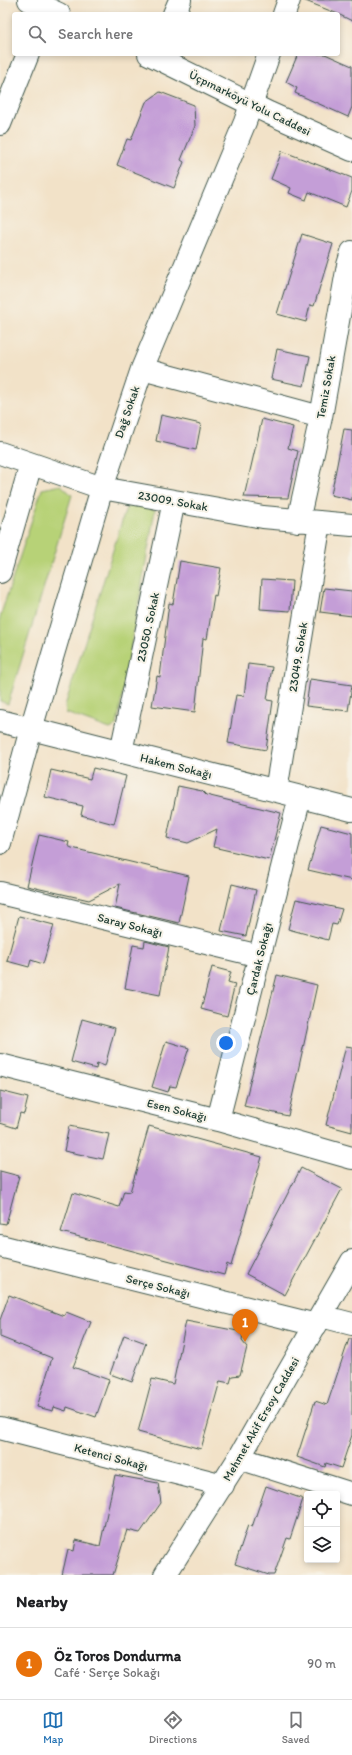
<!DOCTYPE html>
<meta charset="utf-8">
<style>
body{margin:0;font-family:Itim,sans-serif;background:#f6f6f6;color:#202124}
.controls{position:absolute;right:12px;bottom:12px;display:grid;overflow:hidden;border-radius:4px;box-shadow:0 2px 6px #0003}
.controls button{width:36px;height:36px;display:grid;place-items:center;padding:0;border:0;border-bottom:1px solid #e0e0e0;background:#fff;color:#202124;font:20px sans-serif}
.you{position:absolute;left:226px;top:1043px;width:14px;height:14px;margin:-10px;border:3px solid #fff;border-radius:50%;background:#1a73e8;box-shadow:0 0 0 6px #1a73e833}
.badge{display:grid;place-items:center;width:26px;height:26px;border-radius:50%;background:#1f6fb2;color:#fff;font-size:13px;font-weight:700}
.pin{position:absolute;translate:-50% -33px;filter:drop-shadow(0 1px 2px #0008)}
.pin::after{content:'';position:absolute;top:21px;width:14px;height:12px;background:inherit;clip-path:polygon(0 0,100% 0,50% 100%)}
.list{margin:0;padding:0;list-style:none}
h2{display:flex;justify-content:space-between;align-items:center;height:52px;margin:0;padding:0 16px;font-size:17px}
h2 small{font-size:13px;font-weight:400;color:#757577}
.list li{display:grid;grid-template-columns:26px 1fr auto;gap:12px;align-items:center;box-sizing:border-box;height:72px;padding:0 16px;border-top:1px solid #e0e0e0}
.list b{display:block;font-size:15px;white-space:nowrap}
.list p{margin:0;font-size:13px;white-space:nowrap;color:#757577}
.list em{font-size:13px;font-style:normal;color:#757577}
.icon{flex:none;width:22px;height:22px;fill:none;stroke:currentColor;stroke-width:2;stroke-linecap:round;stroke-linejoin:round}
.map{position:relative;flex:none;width:352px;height:1575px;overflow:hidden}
.search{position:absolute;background:#fff;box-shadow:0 2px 6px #0003;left:12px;right:12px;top:12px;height:44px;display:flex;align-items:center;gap:10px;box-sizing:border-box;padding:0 14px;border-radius:4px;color:#757577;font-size:15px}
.sheet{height:124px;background:#fff}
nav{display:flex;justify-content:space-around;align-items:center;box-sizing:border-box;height:56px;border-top:1px solid #e0e0e0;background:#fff;font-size:11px;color:#757577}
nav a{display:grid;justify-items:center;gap:2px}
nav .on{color:#1f6fb2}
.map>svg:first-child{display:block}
.green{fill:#b7d277;stroke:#6b8856}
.building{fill:#c49ed7}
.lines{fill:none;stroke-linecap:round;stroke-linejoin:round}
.minor-casing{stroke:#3f564a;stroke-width:24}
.secondary-casing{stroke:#3f564a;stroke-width:24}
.minor{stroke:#fff;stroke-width:22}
.secondary{stroke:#fff;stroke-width:22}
.labels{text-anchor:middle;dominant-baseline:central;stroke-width:4;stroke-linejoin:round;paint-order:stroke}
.street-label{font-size:12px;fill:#1f3d34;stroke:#f7f3e8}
</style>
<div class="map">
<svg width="352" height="1575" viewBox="0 0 352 1575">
<rect width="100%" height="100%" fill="#f7f3e8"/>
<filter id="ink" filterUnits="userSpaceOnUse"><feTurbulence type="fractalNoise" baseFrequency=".025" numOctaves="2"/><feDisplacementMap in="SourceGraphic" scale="8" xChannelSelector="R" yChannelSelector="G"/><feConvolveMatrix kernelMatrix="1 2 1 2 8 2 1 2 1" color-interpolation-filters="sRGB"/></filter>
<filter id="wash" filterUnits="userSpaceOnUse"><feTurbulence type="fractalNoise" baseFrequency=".012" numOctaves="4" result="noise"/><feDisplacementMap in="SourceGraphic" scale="16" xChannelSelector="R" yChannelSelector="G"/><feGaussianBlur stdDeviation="0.9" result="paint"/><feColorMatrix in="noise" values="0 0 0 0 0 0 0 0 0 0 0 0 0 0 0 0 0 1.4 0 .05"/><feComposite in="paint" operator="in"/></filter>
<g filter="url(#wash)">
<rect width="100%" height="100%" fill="#f2e2c8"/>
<path class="green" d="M 61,485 L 72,495 L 8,704 L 0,701 L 0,617 L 42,489 Z
M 134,502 L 155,510 L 117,725 L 110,729 L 66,713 L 65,706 L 126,508 Z"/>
<g id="blocks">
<path class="building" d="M 303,0 L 352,0 L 352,21 L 338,14 Z
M 298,54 L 325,54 L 352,66 L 352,107 L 348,117 L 295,93 L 297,88 L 286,82 Z
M 160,92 L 194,105 L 195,126 L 181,160 L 184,162 L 174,188 L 117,165 L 127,139 L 131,140 L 146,102 Z
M 282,151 L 352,178 L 352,191 L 346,207 L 309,192 L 306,200 L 289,193 L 291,188 L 271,179 Z
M 302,234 L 333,244 L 314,306 L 310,305 L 306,322 L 277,314 Z
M 277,349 L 310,356 L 304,386 L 271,379 Z
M 161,415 L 201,424 L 196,450 L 156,441 Z
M 262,419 L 293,427 L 288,448 L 298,451 L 288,498 L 244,497 Z
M 344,429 L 352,430 L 352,500 L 331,495 Z
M 180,561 L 221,568 L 216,596 L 214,595 L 207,639 L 203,638 L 195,712 L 152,706 L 157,676 L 160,677 L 169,603 L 173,604 Z
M 262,579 L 292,581 L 290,611 L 260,609 Z
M 324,588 L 352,591 L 352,616 L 320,612 Z
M 248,664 L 272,667 L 267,700 L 273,701 L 266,750 L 228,743 L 236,695 L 244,696 Z
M 310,679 L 352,685 L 348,711 L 306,706 Z
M 93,768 L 126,776 L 114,824 L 81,815 L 83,806 L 45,797 L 51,770 L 90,779 Z
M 178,786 L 202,791 L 206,795 L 281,813 L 269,860 L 213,847 L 217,829 L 188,843 L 167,838 Z
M 321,825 L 352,833 L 352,880 L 308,870 Z
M 39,835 L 69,842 L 68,846 L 72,848 L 189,876 L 179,923 L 115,908 L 120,884 L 89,900 L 27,886 Z
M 232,884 L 256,890 L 246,936 L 221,931 Z
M 296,899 L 342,909 L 337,925 L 332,924 L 328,940 L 288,929 Z
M 19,916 L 54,925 L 43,964 L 31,960 L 29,967 L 7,961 Z
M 145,941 L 169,947 L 160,995 L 125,988 L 133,945 L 144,947 Z
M 212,967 L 231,972 L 228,982 L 235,984 L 227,1016 L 201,1009 Z
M 277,975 L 317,985 L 288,1116 L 244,1106 Z
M 82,1019 L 115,1028 L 105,1066 L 97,1063 L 96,1069 L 71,1062 Z
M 166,1041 L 189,1048 L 176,1087 L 170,1086 L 168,1092 L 152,1087 Z
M 346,1046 L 352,1047 L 352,1132 L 326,1125 Z
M 0,1091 L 28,1098 L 24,1114 L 20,1113 L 16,1128 L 0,1123 Z
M 69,1126 L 109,1134 L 103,1159 L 64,1151 Z
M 149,1126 L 262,1157 L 231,1266 L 227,1264 L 224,1275 L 61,1232 L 73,1193 L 119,1207 L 124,1191 L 130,1192 Z
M 301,1168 L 342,1189 L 285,1295 L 246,1274 Z
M 0,1171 L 19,1176 L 6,1224 L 0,1223 Z
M 9,1295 L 64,1316 L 66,1312 L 91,1322 L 73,1367 L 109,1380 L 96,1417 L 67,1407 L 66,1411 L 54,1407 L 53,1411 L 37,1407 L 52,1358 L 0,1337 L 0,1320 Z
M 186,1321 L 243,1332 L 242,1341 L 247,1347 L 240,1375 L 232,1376 L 230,1383 L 220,1381 L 201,1449 L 138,1432 L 152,1379 L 173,1384 Z
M 124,1335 L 146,1343 L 132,1382 L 110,1374 Z
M 349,1339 L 352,1339 L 352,1435 L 341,1468 L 326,1463 L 325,1467 L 297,1457 L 315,1401 L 327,1405 Z
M 115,1475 L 158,1483 L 161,1503 L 140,1533 L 127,1530 L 113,1575 L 62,1575 L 68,1549 L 74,1551 L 76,1540 L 100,1546 Z
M 266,1486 L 303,1499 L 290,1539 L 287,1538 L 274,1575 L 269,1575 L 235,1564 L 248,1525 L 252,1527 Z"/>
</g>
</g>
<g filter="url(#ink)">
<use href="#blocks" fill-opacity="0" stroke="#3f564a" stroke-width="1"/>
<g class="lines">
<g class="minor-casing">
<path id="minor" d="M 174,14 L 180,0
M 284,14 L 289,0
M 0,124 L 28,54
M 142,369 L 321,417
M 0,453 L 102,488 L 263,517 L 352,525
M 298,521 L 321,417 L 348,265 L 352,252
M 0,572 L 31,464
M 0,721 L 352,810
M 121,752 L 174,501
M 276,791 L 320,522
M 0,843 L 31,729 L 102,488 L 142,369 L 245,122 L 269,54
M 0,893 L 260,956
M 0,1065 L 218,1120 L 352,1158
M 218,1120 L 300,797
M 0,1246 L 316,1325
M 321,1316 L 352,1324
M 0,1428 L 223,1485
M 239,1458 L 352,1494"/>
</g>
<g class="secondary-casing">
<path id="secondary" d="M 29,0 L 59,14
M 149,54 L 269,113 L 352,150
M 165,1575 L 239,1458 L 352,1261"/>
</g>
<use href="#minor" class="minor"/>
<use href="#secondary" class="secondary"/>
</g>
</g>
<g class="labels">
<g class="street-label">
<text transform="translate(250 103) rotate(26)">Üçpınarköyü Yolu Caddesi</text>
<text transform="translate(326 387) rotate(-80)">Temiz Sokak</text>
<text transform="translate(127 412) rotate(-71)">Dağ Sokak</text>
<text transform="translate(173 501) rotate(10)">23009. Sokak</text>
<text transform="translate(148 627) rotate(-78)">23050. Sokak</text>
<text transform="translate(298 657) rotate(-81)">23049. Sokak</text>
<text transform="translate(176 766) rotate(14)">Hakem Sokağı</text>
<text transform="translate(130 925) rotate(14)">Saray Sokağı</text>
<text transform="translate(259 959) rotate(-76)">Çardak Sokağı</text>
<text transform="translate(177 1110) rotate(14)">Esen Sokağı</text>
<text transform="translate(158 1286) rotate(14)">Serçe Sokağı</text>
<text transform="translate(261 1419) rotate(-60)">Mehmet Akif Ersoy Caddesi</text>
<text transform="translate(111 1457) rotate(15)">Ketenci Sokağı</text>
</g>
</g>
</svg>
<div class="controls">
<button><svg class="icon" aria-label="locate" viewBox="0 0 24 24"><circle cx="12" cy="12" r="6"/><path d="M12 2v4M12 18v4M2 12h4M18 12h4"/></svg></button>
<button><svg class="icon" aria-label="layers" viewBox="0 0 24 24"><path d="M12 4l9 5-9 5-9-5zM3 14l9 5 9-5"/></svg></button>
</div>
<div class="you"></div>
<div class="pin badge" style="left:245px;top:1342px;background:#e8710a">1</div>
<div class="search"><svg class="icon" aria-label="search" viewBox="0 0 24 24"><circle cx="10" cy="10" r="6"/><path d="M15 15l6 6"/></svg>Search here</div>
</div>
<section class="sheet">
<h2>Nearby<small></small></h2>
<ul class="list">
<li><span class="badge" style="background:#e8710a">1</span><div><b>Öz Toros Dondurma</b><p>Café · Serçe Sokağı</p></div><em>90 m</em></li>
</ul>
</section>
<nav>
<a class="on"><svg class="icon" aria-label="map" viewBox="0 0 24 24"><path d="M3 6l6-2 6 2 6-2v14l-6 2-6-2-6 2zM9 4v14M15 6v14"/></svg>Map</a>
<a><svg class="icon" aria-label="directions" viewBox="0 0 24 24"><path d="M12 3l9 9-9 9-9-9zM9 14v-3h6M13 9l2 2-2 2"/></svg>Directions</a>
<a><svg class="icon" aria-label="saved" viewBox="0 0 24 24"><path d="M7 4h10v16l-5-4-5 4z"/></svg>Saved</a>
</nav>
